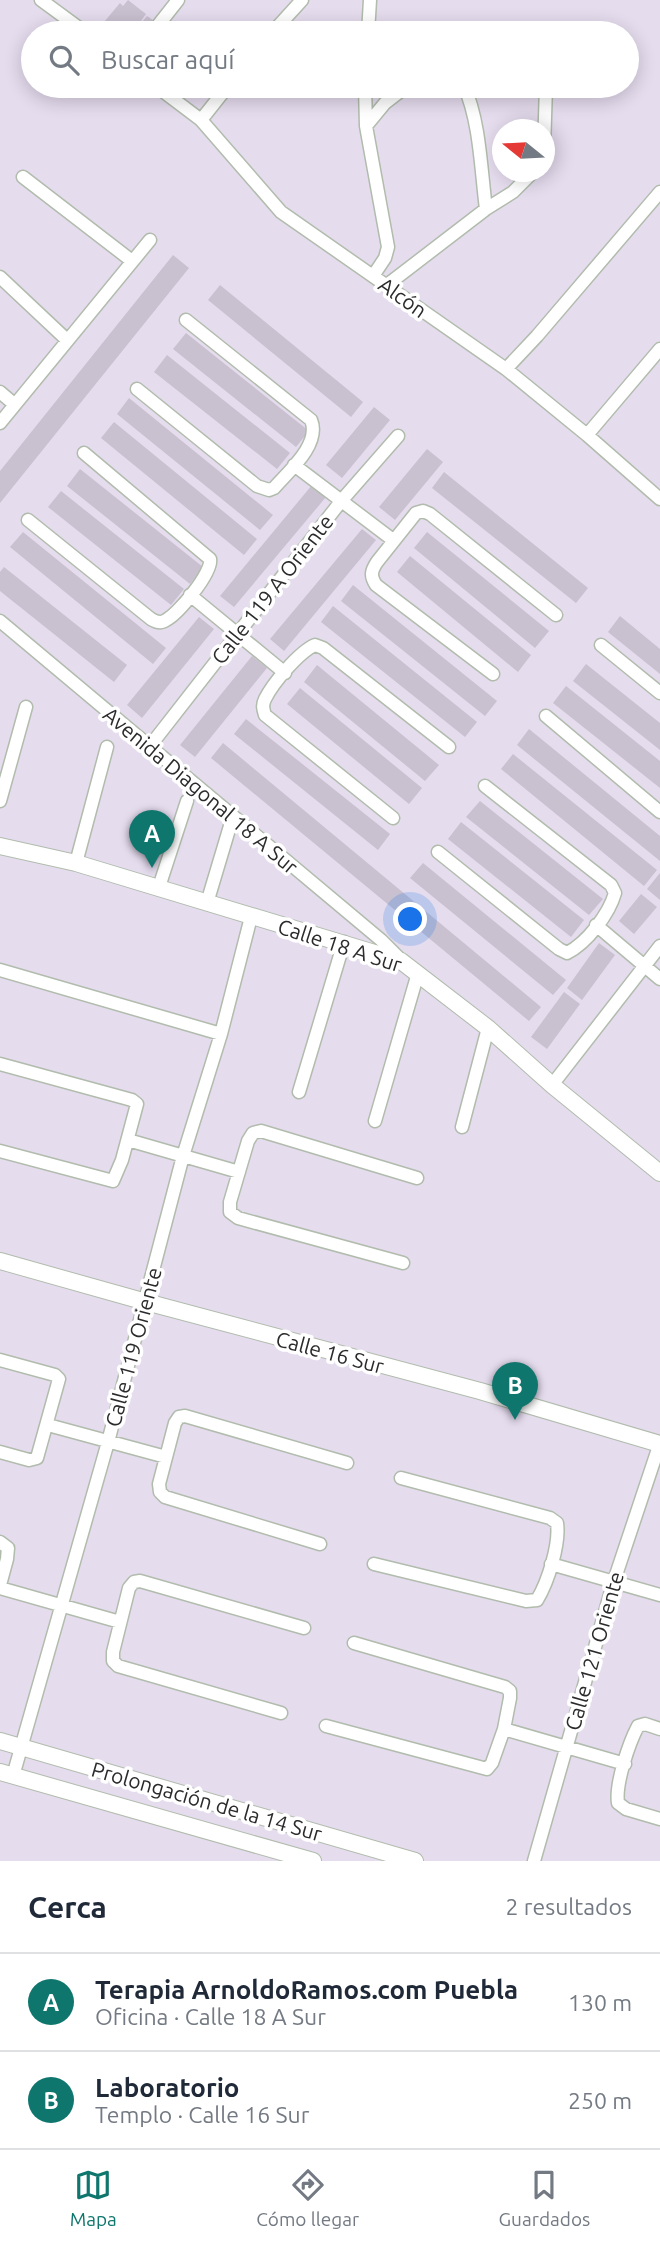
<!DOCTYPE html>
<html lang="es">
<meta charset="utf-8">
<style>
body{margin:0;font-family:Ubuntu,sans-serif;background:#f6f6f7;color:#1f2937}
.compass{position:absolute;left:492px;top:119px;width:63px;height:63px;border-radius:50%;background:#fff;box-shadow:0 4px 18px #0003;rotate:288deg}
.you{position:absolute;left:411px;top:920px;width:24px;height:24px;margin:-18px;border:5px solid #fff;border-radius:50%;background:#1a73e8;box-shadow:0 0 0 10px #1a73e833}
.badge{display:grid;place-items:center;width:46px;height:46px;border-radius:50%;background:#0f766e;color:#fff;font-size:23px;font-weight:700}
.pin{position:absolute;translate:-50% -58px;filter:drop-shadow(0 2px 4px #0008)}
.pin::after{content:'';position:absolute;top:37px;width:24px;height:21px;background:inherit;clip-path:polygon(0 0,100% 0,50% 100%)}
.list{margin:0;padding:0;list-style:none}
h2{display:flex;justify-content:space-between;align-items:center;height:91px;margin:0;padding:0 28px;font-size:30px}
h2 small{font-size:23px;font-weight:400;color:#747a83}
.list li{display:grid;grid-template-columns:46px 1fr auto;gap:21px;align-items:center;box-sizing:border-box;height:98px;padding:0 28px;border-top:2px solid #e0e1e3}
.list b{display:block;font-size:26px;white-space:nowrap}
.list p{margin:0;font-size:23px;white-space:nowrap;color:#747a83}
.list em{font-size:23px;font-style:normal;color:#747a83}
.icon{flex:none;width:38px;height:38px;fill:none;stroke:currentColor;stroke-width:2;stroke-linecap:round;stroke-linejoin:round}
.map{position:relative;flex:none;width:660px;height:1861px;overflow:hidden}
.search{position:absolute;background:#fff;box-shadow:0 4px 18px #0003;left:21px;right:21px;top:21px;height:77px;display:flex;align-items:center;gap:18px;box-sizing:border-box;padding:0 24px;border-radius:38px;color:#747a83;font-size:26px}
.sheet{height:287px;background:#fff}
nav{display:flex;justify-content:space-around;align-items:center;box-sizing:border-box;height:98px;border-top:2px solid #e0e1e3;background:#fff;font-size:19px;color:#747a83}
nav a{display:grid;justify-items:center;gap:4px}
nav .on{color:#0f766e}
.map>svg:first-child{display:block}
.building{fill:#c9c1d0}
.lines{fill:none;stroke-linecap:round;stroke-linejoin:round}
.street-casing{stroke:#b1bcad;stroke-width:15}
.secondary-casing{stroke:#b1bcad;stroke-width:18}
.street{stroke:#fff;stroke-width:12}
.secondary{stroke:#fff;stroke-width:16}
.labels{text-anchor:middle;dominant-baseline:central;stroke-width:7;stroke-linejoin:round;paint-order:stroke}
.street-label{font-size:21px;fill:#2b2b2b;stroke:#fff}
</style>
<div class="map">
<svg width="660" height="1861" viewBox="0 0 660 1861">
<rect width="100%" height="100%" fill="#e5dcee"/>
<path class="building" d="M 128,0 L 146,14 L 141,21 L 142,22 L 147,16 L 153,20 L 147,28 L 142,24 L 136,33 L 105,33 L 99,28 L 120,3 L 123,6 Z
M 173,255 L 189,268 L 0,503 L 0,471 Z
M 220,285 L 363,402 L 351,417 L 208,300 Z
M 186,333 L 309,431 L 296,447 L 173,349 Z
M 167,355 L 290,453 L 277,469 L 154,372 Z
M 129,398 L 273,515 L 260,530 L 117,414 Z
M 374,407 L 390,420 L 342,478 L 326,465 Z
M 114,422 L 257,539 L 244,555 L 101,438 Z
M 427,449 L 443,462 L 395,520 L 379,507 Z
M 80,469 L 203,567 L 190,584 L 67,486 Z
M 444,472 L 588,588 L 576,603 L 432,488 Z
M 312,485 L 326,497 L 234,607 L 220,596 Z
M 61,491 L 184,589 L 171,605 L 48,507 Z
M 362,529 L 376,540 L 284,651 L 270,639 Z
M 23,532 L 166,648 L 153,664 L 10,547 Z
M 427,532 L 549,631 L 535,648 L 414,548 Z
M 410,556 L 531,655 L 518,672 L 397,572 Z
M 4,567 L 127,665 L 114,682 L 0,591 L 0,572 Z
M 353,585 L 497,701 L 485,716 L 341,601 Z
M 333,606 L 477,722 L 465,737 L 321,622 Z
M 620,616 L 660,649 L 660,674 L 608,632 Z
M 199,617 L 214,629 L 142,718 L 127,705 Z
M 252,656 L 267,668 L 195,757 L 180,745 Z
M 586,664 L 660,723 L 660,750 L 573,681 Z
M 317,665 L 439,765 L 425,781 L 304,682 Z
M 566,686 L 660,761 L 660,788 L 553,703 Z
M 300,688 L 422,788 L 409,804 L 287,704 Z
M 246,719 L 390,834 L 378,850 L 234,734 Z
M 529,729 L 660,836 L 660,861 L 517,745 Z
M 223,743 L 541,1007 L 529,1021 L 211,758 Z
M 513,754 L 657,870 L 644,886 L 501,769 Z
M 480,801 L 603,899 L 589,915 L 466,817 Z
M 461,822 L 584,920 L 571,937 L 448,839 Z
M 423,863 L 566,980 L 553,995 L 410,878 Z
M 660,873 L 660,900 L 647,889 Z
M 641,894 L 657,907 L 634,934 L 619,921 Z
M 599,943 L 615,955 L 582,1000 L 567,988 Z
M 564,992 L 580,1004 L 547,1049 L 531,1037 Z"/>
<g class="lines">
<g class="street-casing">
<path id="street" d="M 41,0 L 86,33
M 152,33 L 178,0
M 272,33 L 302,0
M 368,33 L 370,0
M 156,86 L 201,120 L 281,212 L 506,369 L 587,435 L 660,499
M 365,86 L 366,126 L 388,247 L 385,258 L 373,276
M 464,86 C 480,121 481,171 486,209
M 201,120 L 228,86
M 366,126 L 385,103 L 407,86
M 544,149 L 546,86
M 23,177 L 132,261
M 0,277 L 67,340
M 387,285 L 486,209 L 513,192 L 533,172
M 506,369 L 537,336 L 660,192
M 137,389 L 257,486 L 269,490 L 274,488 C 289,471 321,444 311,420 L 186,320
M 0,392 L 14,404
M 0,423 L 150,240
M 587,435 L 660,349
M 294,465 L 393,540
M 28,520 L 151,619 C 156,622 161,624 166,620 C 178,614 213,572 210,559 L 84,453
M 190,595 L 285,673
M 0,621 L 381,940 L 401,960
M 601,645 L 660,693
M 493,674 L 376,585 C 370,576 371,571 377,562 L 416,513 L 423,511 L 430,514 L 556,615
M 546,716 L 660,812
M 150,746 L 342,500 L 398,436
M 0,801 L 26,707
M 393,818 L 265,715 C 263,709 262,705 265,699 C 273,683 299,652 315,645 L 323,648 L 449,747
M 438,852 L 559,949 L 567,953 C 587,943 609,914 615,893 L 611,885 L 485,786
M 76,863 L 107,747
M 159,887 L 187,801
M 207,903 L 233,816
M 596,925 L 660,979
M 0,970 L 221,1034
M 0,1064 L 132,1100 L 137,1104 L 122,1160 L 113,1181 L 0,1151
M 552,1085 L 660,946
M 299,1092 L 344,942
M 375,1121 L 418,973
M 462,1127 L 488,1028
M 128,1140 L 239,1172
M 403,1263 L 238,1218 L 230,1212 L 230,1202 L 248,1141 L 253,1133 L 261,1131 L 417,1178
M 0,1360 L 55,1375 L 59,1379 L 37,1458 L 29,1460 L 0,1452
M 48,1425 L 166,1457
M 0,1542 L 8,1548 L 7,1559 L 0,1585
M 320,1544 L 165,1497 L 160,1492 L 159,1484 L 175,1423 L 179,1417 L 185,1416 L 347,1463
M 374,1564 L 526,1601 L 537,1600 C 548,1582 560,1544 557,1523 L 550,1518 L 401,1478
M 551,1564 L 660,1595
M 0,1588 L 120,1622
M 281,1713 L 118,1666 L 113,1661 L 113,1652 L 129,1588 L 134,1582 L 140,1581 L 304,1628
M 326,1726 L 487,1769 L 492,1763 L 504,1729 L 510,1698 L 510,1691 L 505,1687 L 354,1643
M 504,1729 L 625,1764
M 660,1729 L 645,1724 L 638,1726 C 629,1743 615,1784 618,1803 L 626,1809 L 660,1819
M 13,1776 L 108,1442 L 183,1156 L 221,1034 L 251,917
M 534,1861 L 613,1584 L 660,1443"/>
</g>
<g class="secondary-casing">
<path id="secondary" d="M 0,846 L 76,863 L 401,961 L 488,1028 L 552,1085 L 660,1173
M 0,1261 L 146,1302 L 480,1391 L 660,1444
M 0,1741 L 415,1861
M 0,1772 L 313,1861"/>
</g>
<use href="#street" class="street"/>
<use href="#secondary" class="secondary"/>
</g>
<g class="labels">
<g class="street-label">
<text transform="translate(403 297) rotate(35)">Alcón</text>
<text transform="translate(272 589) rotate(-52)">Calle 119 A Oriente</text>
<text transform="translate(201 790) rotate(40)">Avenida Diagonal 18 A Sur</text>
<text transform="translate(340 945) rotate(18)">Calle 18 A Sur</text>
<text transform="translate(133 1347) rotate(-75)">Calle 119 Oriente</text>
<text transform="translate(330 1352) rotate(15)">Calle 16 Sur</text>
<text transform="translate(594 1651) rotate(-74)">Calle 121 Oriente</text>
<text transform="translate(207 1801) rotate(16)">Prolongación de la 14 Sur</text>
</g>
</g>
</svg>
<svg class="compass" viewBox="-18 -18 36 36"><path d="M0-13l5 13h-10z" fill="#e53935"/><path d="M0 13l5-13h-10z" fill="#747a83"/></svg>
<div class="you"></div>
<div class="pin badge" style="left:152px;top:868px">A</div>
<div class="pin badge" style="left:515px;top:1420px">B</div>
<div class="search"><svg class="icon" aria-label="search" viewBox="0 0 24 24"><circle cx="10" cy="10" r="6"/><path d="M15 15l6 6"/></svg>Buscar aquí</div>
</div>
<section class="sheet">
<h2>Cerca<small>2 resultados</small></h2>
<ul class="list">
<li><span class="badge">A</span><div><b>Terapia ArnoldoRamos.com Puebla</b><p>Oficina · Calle 18 A Sur</p></div><em>130 m</em></li>
<li><span class="badge">B</span><div><b>Laboratorio</b><p>Templo · Calle 16 Sur</p></div><em>250 m</em></li>
</ul>
</section>
<nav>
<a class="on"><svg class="icon" aria-label="map" viewBox="0 0 24 24"><path d="M3 6l6-2 6 2 6-2v14l-6 2-6-2-6 2zM9 4v14M15 6v14"/></svg>Mapa</a>
<a><svg class="icon" aria-label="directions" viewBox="0 0 24 24"><path d="M12 3l9 9-9 9-9-9zM9 14v-3h6M13 9l2 2-2 2"/></svg>Cómo llegar</a>
<a><svg class="icon" aria-label="saved" viewBox="0 0 24 24"><path d="M7 4h10v16l-5-4-5 4z"/></svg>Guardados</a>
</nav>
